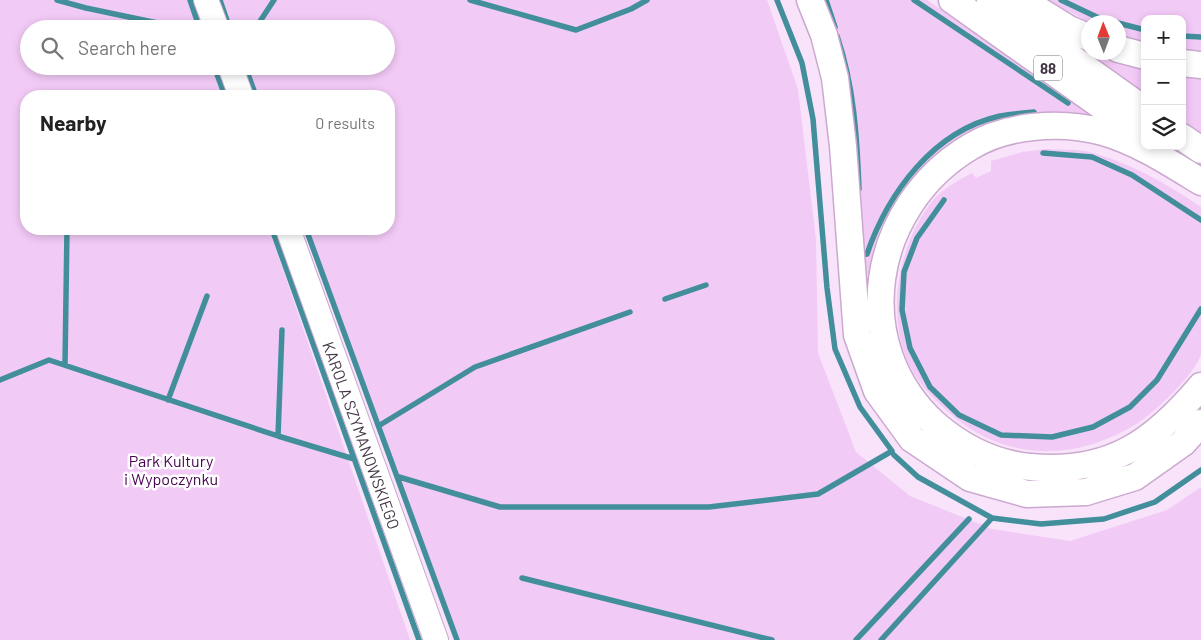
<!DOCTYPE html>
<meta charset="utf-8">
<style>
body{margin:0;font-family:Barlow,sans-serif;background:#f2f2f2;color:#222}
.controls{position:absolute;right:15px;top:15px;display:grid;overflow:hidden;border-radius:10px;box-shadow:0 2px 8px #0003}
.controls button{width:45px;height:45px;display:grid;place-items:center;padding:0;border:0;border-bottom:1px solid #e0e0e0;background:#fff;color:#222;font:25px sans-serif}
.compass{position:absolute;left:1081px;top:15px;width:45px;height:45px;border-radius:50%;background:#fff;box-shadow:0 2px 8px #0003;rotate:359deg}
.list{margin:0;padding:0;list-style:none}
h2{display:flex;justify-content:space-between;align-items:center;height:65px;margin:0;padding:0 20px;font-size:21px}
h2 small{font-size:16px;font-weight:400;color:#767676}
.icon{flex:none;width:28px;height:28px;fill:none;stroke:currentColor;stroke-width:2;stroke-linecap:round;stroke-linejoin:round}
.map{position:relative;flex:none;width:1201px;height:640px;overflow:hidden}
.search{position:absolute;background:#fff;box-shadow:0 2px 8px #0003;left:20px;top:20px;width:375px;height:55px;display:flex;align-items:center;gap:12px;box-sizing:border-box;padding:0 18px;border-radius:28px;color:#767676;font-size:19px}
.panel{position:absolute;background:#fff;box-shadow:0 2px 8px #0003;left:20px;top:90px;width:375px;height:145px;border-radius:20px}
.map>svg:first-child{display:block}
.green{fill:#f2caf6}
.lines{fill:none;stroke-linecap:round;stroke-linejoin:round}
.stream{stroke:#428f9b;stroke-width:5.5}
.secondary-casing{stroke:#cba9cf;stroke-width:26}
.primary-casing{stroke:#cba9cf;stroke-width:29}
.secondary{stroke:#fff;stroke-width:24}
.primary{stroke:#fff;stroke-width:26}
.labels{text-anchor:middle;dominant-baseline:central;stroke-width:5;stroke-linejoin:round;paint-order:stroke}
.shield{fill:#fff;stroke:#7c727e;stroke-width:1}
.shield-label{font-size:15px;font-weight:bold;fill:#443646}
.street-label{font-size:16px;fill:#443646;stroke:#fff}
.park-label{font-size:16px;fill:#480350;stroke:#fff}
</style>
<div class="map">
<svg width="1201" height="640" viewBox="0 0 1201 640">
<rect width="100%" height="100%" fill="#f8e3fb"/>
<path class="green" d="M 0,0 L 190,0 L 200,29 L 29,29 L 29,66 L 213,66 L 223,96 L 26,96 L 26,229 L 269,229 L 410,640 L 0,640 Z
M 223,0 L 767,0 L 798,89 L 816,240 L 818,353 L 856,452 L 910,496 L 992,529 L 1070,541 L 1167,510 L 1201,487 L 1201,640 L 459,640 L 308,229 L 389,229 L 389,96 L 259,96 L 248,66 L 386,66 L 386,29 L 234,29 Z
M 818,0 L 927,0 L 1111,126 L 1064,119 L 928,164 L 910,183 L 885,223 L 876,245 L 870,275 L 860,274 Z
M 1047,0 L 1201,0 L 1201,51 L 1182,49 L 1182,19 L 1145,19 L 1145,42 L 1119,34 L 1118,22 L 1089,22 Z
M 1079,49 L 1115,62 L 1145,70 L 1145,94 Z
M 1182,76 L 1201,79 L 1201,133 L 1182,120 Z
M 1046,149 C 1059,150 1073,149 1085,151 C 1127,161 1166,183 1201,207 C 1201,242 1201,277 1201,312 C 1201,325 1201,341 1201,354 C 1197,372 1155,412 1138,423 C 1072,464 999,462 942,406 C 931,396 921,385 913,372 C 884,322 897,248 930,204 C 940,190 957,181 972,173 L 976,178 L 991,171 L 991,161 L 1022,152 Z"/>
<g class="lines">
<path class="stream" d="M 57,0 L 86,8 L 186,29
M 190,0 L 200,29
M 220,0 L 230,29
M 470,0 L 576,30 L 631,9 L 647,0
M 826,0 L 835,27
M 914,0 L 1068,103
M 1061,0 L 1101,19 L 1116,22
M 1118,23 L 1145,30
M 255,29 L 274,0
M 837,36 C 854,86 857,137 859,189
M 1182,36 L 1201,37
M 214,66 L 225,96
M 245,66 L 256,96
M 1043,153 L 1092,157 L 1132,175 L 1201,220
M 944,200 L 917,238 L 904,272 L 902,310 L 910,348 L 930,387 L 959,415 L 1001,435 L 1052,437 L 1093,427 L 1130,407 L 1157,380 L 1201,309
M 272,229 L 419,640
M 306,229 L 457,640
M 862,251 L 862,255 L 867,254 C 888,193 933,131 1000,116 C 1011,114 1023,113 1034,112
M 665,299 L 706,285
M 65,365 L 67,229
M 0,380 L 49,360 L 278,436 L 354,459
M 168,400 L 207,296
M 380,425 L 475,367 L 630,312
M 278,436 L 282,330
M 894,455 L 918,477 L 992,518 L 1041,524 L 1104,519 L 1155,502 L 1201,470
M 399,477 L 500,507 L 709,507 L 818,494 L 892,451 L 860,407 L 835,349 L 827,288 L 813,119 L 802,63 L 777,0
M 522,578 L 772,640
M 856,640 L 969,519
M 881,640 L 992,518"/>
<g class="secondary-casing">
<g id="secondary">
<path d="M 206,0 L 217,29"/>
<path d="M 230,66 L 241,96"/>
<path id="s1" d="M 288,229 L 436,640"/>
</g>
</g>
<g class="primary-casing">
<path id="primary" d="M 810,0 L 824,35 L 835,78 L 843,146 L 857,335 L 877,391 L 912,439 L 970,478 L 1027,494 L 1086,492 L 1135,477 L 1183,443 L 1201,423
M 952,0 L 1145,137
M 990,0 L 1145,110
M 1022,0 L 1069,29 L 1088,37
M 1118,49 L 1145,56
M 1182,63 L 1201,65
M 1182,137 L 1201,150
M 1201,182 C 1170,163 1138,142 1103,132 C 1062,121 1007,124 970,147 C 870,207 847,345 936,425 C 963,448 995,464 1031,467 C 1109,474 1153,443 1201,386"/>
</g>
<use href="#secondary" class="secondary"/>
<use href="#primary" class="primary"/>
</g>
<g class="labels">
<rect class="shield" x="1034" y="55.5" width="28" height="25" rx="4"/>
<g class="shield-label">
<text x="1048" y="68">88</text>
</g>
<g class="street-label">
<text stroke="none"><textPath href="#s1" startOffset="219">KAROLA SZYMANOWSKIEGO</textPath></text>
</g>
<g class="park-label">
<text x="171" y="460">Park Kultury<tspan x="171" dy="18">i Wypoczynku</tspan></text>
</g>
</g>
</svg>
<div class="controls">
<button>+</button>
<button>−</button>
<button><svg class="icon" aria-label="layers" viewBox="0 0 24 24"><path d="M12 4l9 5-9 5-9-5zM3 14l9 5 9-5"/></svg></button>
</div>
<svg class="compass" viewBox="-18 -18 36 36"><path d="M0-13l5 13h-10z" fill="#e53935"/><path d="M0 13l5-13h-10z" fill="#767676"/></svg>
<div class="search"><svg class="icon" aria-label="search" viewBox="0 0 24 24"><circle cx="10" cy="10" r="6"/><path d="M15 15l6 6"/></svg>Search here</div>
<section class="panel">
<h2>Nearby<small>0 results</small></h2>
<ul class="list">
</ul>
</section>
</div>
